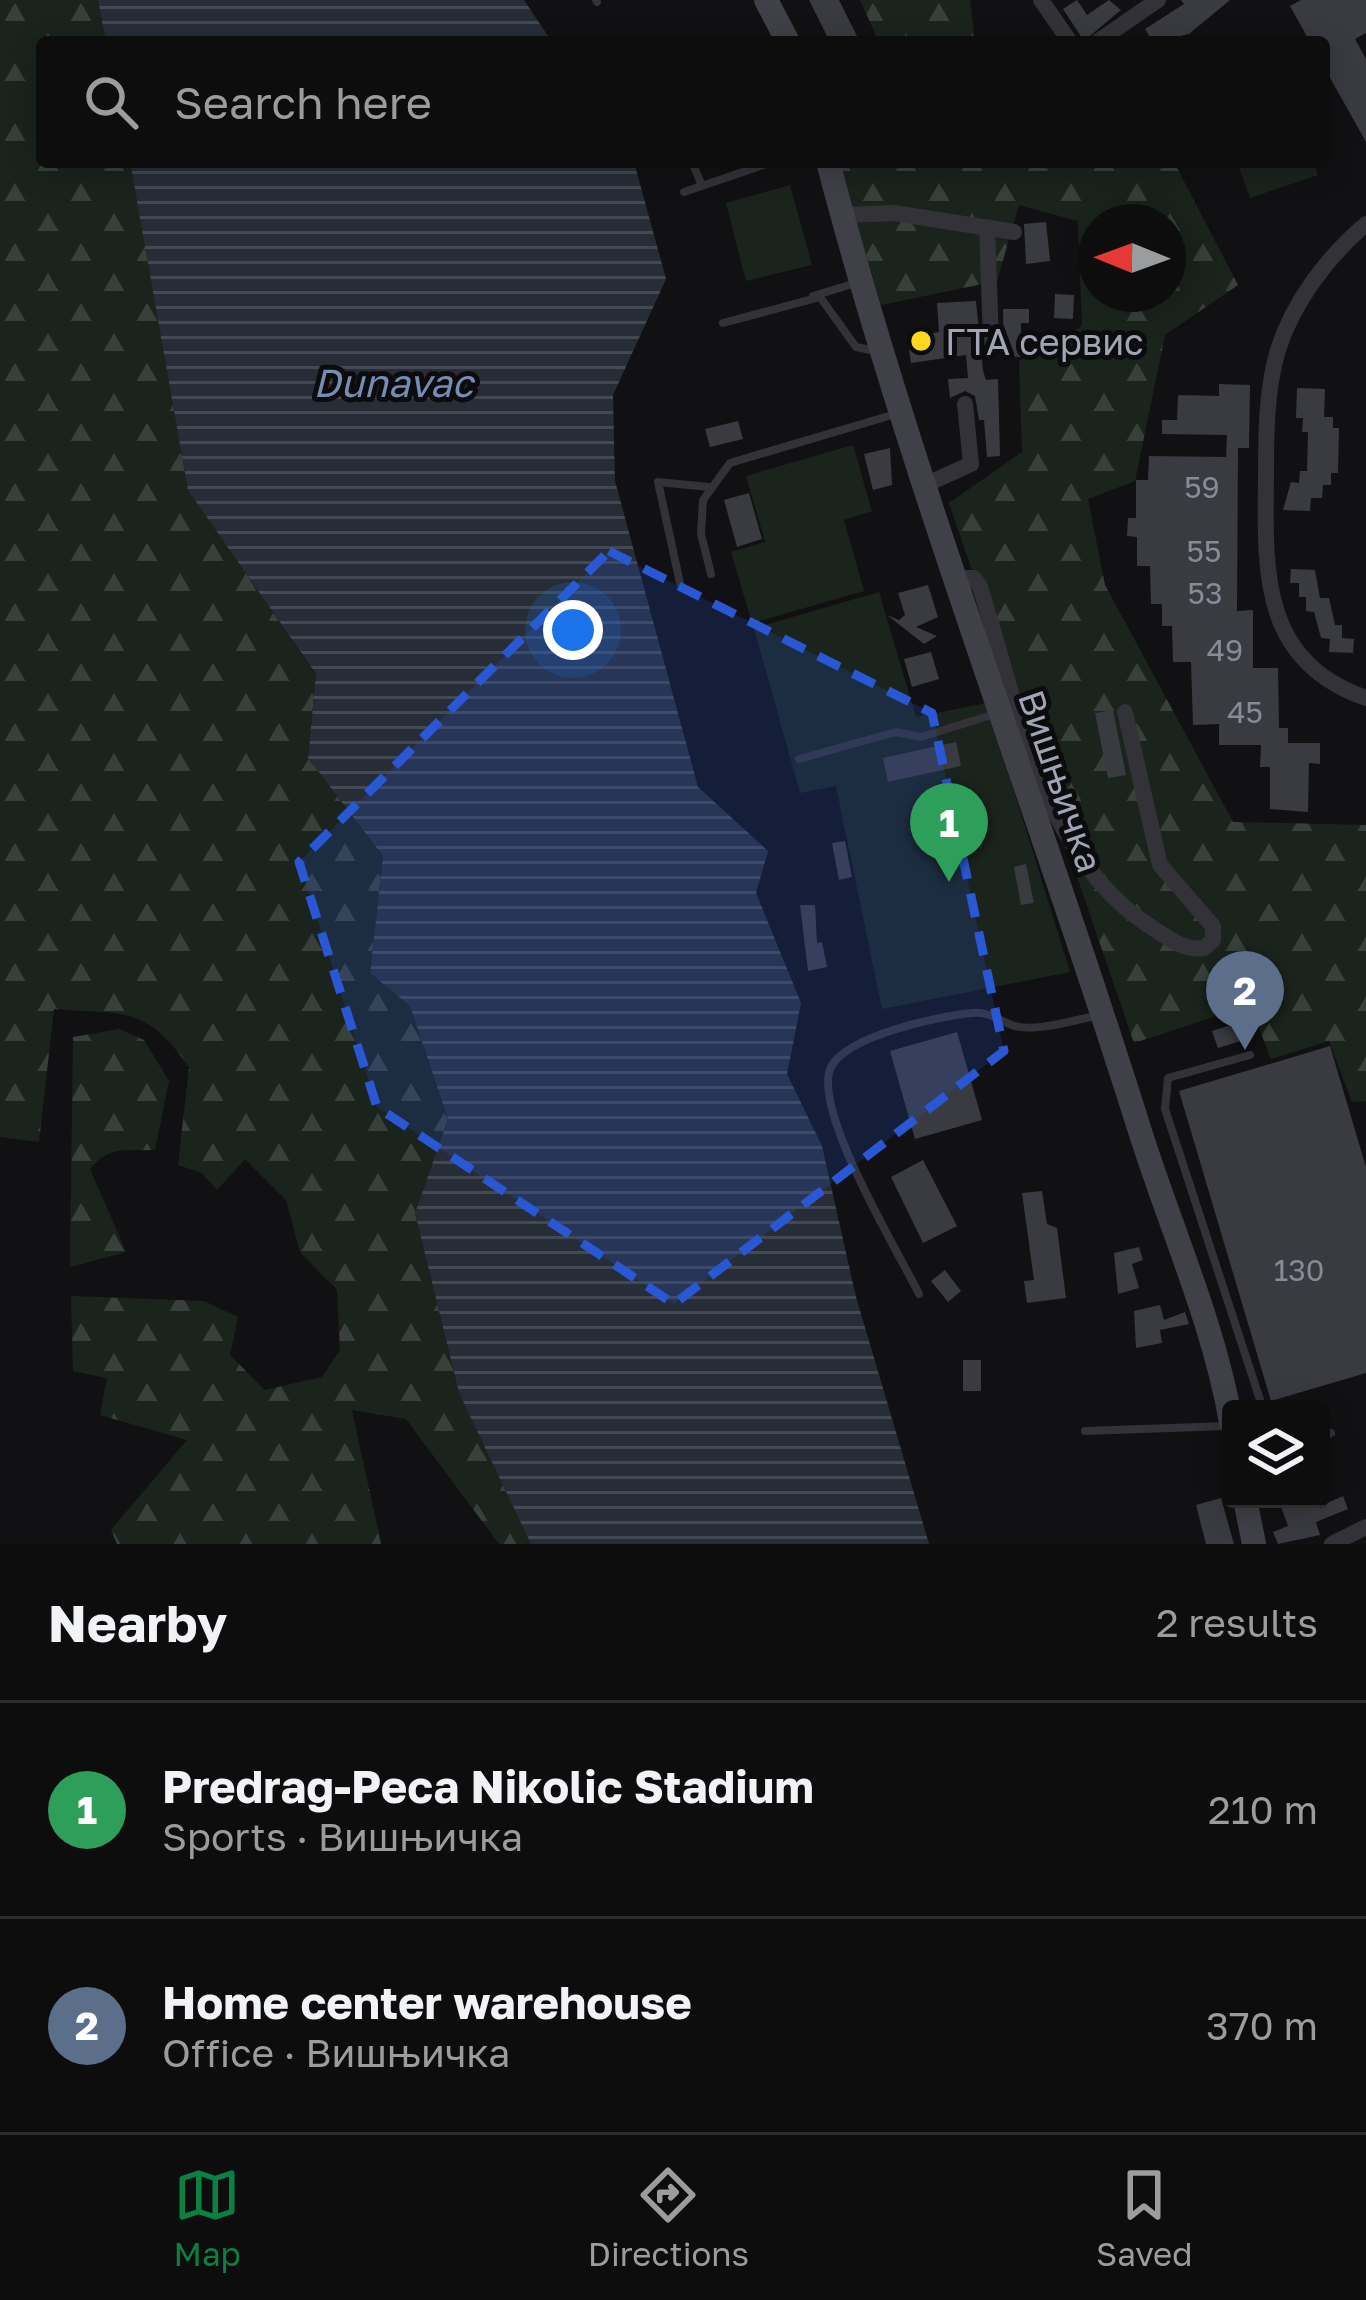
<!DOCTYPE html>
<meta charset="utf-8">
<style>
body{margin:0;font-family:"Golos Text",sans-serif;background:#161617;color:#f1f3f6}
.controls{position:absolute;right:36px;bottom:36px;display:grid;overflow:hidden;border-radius:12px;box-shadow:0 6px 30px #0003}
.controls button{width:108px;height:108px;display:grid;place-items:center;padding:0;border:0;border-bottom:3px solid #2d2d2e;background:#0d0d0e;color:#f1f3f6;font:60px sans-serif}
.compass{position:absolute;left:1078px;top:204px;width:108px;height:108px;border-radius:50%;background:#0d0d0e;box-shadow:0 6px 30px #0003;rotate:271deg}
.you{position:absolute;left:573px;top:630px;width:42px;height:42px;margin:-30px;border:9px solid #fff;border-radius:50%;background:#1a73e8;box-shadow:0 0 0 18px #1a73e833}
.badge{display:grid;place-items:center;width:78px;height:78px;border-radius:50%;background:#0b8043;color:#fff;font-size:39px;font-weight:700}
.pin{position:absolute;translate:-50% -99px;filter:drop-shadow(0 3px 6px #0008)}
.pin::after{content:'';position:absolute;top:63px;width:42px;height:36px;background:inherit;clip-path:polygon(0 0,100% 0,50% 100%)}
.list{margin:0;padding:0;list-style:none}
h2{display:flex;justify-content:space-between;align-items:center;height:156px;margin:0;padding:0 48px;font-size:51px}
h2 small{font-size:39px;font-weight:400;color:#9a9c9e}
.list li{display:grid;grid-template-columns:78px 1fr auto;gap:36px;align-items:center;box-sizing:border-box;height:216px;padding:0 48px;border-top:3px solid #2d2d2e}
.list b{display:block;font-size:45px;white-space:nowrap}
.list p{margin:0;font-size:39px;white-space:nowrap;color:#9a9c9e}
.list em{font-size:39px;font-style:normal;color:#9a9c9e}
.icon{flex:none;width:66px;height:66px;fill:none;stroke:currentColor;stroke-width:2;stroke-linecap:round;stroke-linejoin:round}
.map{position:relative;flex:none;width:1366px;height:1544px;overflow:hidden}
.search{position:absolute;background:#0d0d0e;box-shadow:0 6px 30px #0003;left:36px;right:36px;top:36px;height:132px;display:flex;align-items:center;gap:30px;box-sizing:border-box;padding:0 42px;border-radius:12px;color:#9a9c9e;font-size:45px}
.sheet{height:588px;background:#0d0d0e}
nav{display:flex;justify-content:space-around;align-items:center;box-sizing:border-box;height:168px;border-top:3px solid #2d2d2e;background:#0d0d0e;font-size:33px;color:#9a9c9e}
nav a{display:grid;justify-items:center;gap:6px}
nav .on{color:#0b8043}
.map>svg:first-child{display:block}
.forest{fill:url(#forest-firs);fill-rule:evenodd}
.park{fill:#1b231d}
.water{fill:url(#water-rules)}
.building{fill:#3a3b41}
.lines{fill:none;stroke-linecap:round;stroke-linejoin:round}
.lane{stroke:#323238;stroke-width:8}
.street{stroke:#323238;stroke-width:16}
.secondary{stroke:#404048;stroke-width:24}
.marked{fill:#2a57d4;fill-opacity:0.2;stroke:#2a57d4;stroke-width:9;stroke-dasharray:24 15;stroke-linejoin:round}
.poi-dot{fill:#ffd71d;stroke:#0c0c0e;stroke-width:4.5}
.labels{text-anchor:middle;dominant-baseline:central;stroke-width:10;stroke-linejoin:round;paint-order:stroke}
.number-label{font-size:30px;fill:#878a98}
.poi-label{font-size:36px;fill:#a1a4b5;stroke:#0c0c0e;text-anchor:start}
.street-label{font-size:36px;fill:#a1a4b5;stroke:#0c0c0e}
.water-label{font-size:39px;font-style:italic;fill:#758cb3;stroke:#0c0c0e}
</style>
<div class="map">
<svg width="1366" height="1544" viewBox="0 0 1366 1544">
<defs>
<pattern id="forest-firs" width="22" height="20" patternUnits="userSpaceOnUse" patternTransform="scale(3)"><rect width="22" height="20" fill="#1b231d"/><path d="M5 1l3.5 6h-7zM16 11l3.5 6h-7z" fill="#39403c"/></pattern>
<pattern id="water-rules" width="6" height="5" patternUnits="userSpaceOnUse" patternTransform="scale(3)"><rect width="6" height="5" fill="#272d37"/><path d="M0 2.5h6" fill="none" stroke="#434852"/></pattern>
</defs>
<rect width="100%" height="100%" fill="#111113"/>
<path class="forest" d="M 0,0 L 98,0 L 106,42 L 42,42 L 42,162 L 130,162 L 188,489 L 316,675 L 308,758 L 383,856 L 370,973 L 410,1006 L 448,1119 L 415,1213 L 459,1393 L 531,1544 L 499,1544 L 406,1419 L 352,1410 L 381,1544 L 117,1544 L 111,1530 L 187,1440 L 100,1415 L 107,1378 L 73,1371 L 71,1296 L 204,1301 L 238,1317 L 230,1355 L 265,1390 L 322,1377 L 340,1350 L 337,1290 L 300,1252 L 286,1200 L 245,1159 L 217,1190 L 202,1173 L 178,1165 L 189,1067 C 145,1004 125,1015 54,1009 L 39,1142 L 0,1137 Z
M 860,0 L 970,0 L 975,42 L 879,42 Z
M 851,162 L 1174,162 L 1238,285 L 1165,335 L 1135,481 L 1088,499 L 1105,585 L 1233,822 L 1366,825 L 1366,1101 L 1352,1102 L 1329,1041 L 1271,1059 L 1250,1005 L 1134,1043 L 949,503 L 1022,452 L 1019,361 L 1082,326 L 1078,221 L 1019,205 L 997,281 L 881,305 L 840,167 ZM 1096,222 L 1168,222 L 1168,294 L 1096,294 Z
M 119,1029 L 144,1040 L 169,1081 L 155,1150 C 127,1151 109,1145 90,1169 L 126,1252 L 70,1267 L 73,1037 Z"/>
<path class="park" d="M 1237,162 L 1314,162 L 1318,175 L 1250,198 Z
M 790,185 L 812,265 L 746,281 L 726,203 Z
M 853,445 L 872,511 L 844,520 L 864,591 L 752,623 L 731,552 L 765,542 L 746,476 Z
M 879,592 L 916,717 L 987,703 L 1070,972 L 882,1009 L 836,786 L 800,793 L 754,628 Z"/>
<path class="water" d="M 98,0 L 524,0 L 552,42 L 106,42 Z
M 130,162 L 634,162 L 666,279 L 613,395 L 615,481 L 698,787 L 768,851 L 756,893 L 801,1003 L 787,1074 L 822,1146 L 856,1297 L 929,1544 L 531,1544 L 459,1393 L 415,1213 L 448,1119 L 410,1006 L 370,973 L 383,856 L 308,758 L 316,674 L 188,490 Z"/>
<path class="building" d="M 809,0 L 839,0 L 860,42 L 830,42 Z
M 1077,0 L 1087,15 L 1109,0 L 1121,10 L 1084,41 L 1063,9 Z
M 1181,0 L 1230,0 L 1189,34 L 1153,42 L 1145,29 L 1184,4 Z
M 1301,0 L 1366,0 L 1366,33 L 1355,39 L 1366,59 L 1366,142 L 1324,67 L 1324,42 L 1310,42 L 1290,6 Z
M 1046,222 L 1050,261 L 1026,264 L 1024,224 Z
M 1055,294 L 1074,295 L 1073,319 L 1054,318 Z
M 976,301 L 983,371 L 986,380 L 998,379 L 1000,456 L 987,457 L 984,420 L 979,420 L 975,396 L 965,391 L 950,398 L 948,379 L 968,378 L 966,355 L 911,363 L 909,349 L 919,348 L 917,336 L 939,332 L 937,303 Z
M 1003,309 L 1029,309 L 1029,323 L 1021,323 L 1021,357 L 1004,356 Z
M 1219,384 L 1250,385 L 1249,448 L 1238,448 L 1237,611 L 1253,610 L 1253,668 L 1278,668 L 1279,728 L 1288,728 L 1288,743 L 1320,743 L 1320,764 L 1309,763 L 1308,812 L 1270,809 L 1270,767 L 1260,767 L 1261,745 L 1219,745 L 1219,724 L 1193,725 L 1191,662 L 1173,662 L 1172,626 L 1162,626 L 1162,604 L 1151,604 L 1150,566 L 1137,566 L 1137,537 L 1127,536 L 1128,518 L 1136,518 L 1136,480 L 1148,480 L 1149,456 L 1226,457 L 1227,435 L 1162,434 L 1162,420 L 1177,420 L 1178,395 L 1219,396 Z
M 1297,388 L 1325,389 L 1324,417 L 1333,417 L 1333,428 L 1339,428 L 1338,473 L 1331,473 L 1331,485 L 1323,485 L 1322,498 L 1311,498 L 1310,511 L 1283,510 L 1291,482 L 1299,483 L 1300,471 L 1307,471 L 1308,432 L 1302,432 L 1303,418 L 1296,418 Z
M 738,421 L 743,439 L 710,447 L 705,429 Z
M 890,448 L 892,485 L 873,490 L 864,454 Z
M 749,493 L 762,539 L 737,547 L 724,500 Z
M 1291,569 L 1315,570 L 1320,598 L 1329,598 L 1335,625 L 1342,625 L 1342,638 L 1354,639 L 1353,653 L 1329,652 L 1330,639 L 1321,638 L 1314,612 L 1306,611 L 1306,597 L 1299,597 L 1299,583 L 1290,583 Z
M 928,585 L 938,617 L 916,627 L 937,636 L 924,644 L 887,615 L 899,620 L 905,615 L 898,593 Z
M 931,652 L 939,679 L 912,687 L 904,659 Z
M 1113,710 L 1126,775 L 1108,778 L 1095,713 Z
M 956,742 L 961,766 L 888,782 L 883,758 Z
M 845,841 L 852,877 L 839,880 L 832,843 Z
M 1026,864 L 1034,903 L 1021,905 L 1014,867 Z
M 800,905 L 815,905 L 817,943 L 822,942 L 827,967 L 808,971 Z
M 1246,1020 L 1251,1038 L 1218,1048 L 1212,1031 Z
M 957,1032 L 982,1120 L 915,1139 L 890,1051 Z
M 1330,1046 L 1366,1167 L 1366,1373 L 1271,1401 L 1179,1091 Z
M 923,1160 L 957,1226 L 923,1243 L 891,1177 Z
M 1042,1191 L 1047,1224 L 1057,1228 L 1066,1298 L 1027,1303 L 1024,1281 L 1034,1280 L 1022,1193 Z
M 1139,1247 L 1143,1260 L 1132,1264 L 1139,1288 L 1118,1294 L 1114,1253 Z
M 945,1270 L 961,1291 L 948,1302 L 931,1281 Z
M 1160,1305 L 1164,1320 L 1185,1312 L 1189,1324 L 1160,1330 L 1162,1343 L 1136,1348 L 1134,1311 Z
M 963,1360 L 981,1360 L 981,1391 L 963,1391 Z
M 1343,1496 L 1348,1509 L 1316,1522 L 1320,1535 L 1278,1544 L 1273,1532 L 1288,1526 L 1279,1501 L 1315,1499 L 1318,1507 Z
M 1221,1498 L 1234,1544 L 1206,1544 L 1196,1505 Z"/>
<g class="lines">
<path class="lane" d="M 596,0 L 597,2
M 692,162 L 702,186
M 684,192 L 772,162
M 813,296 L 856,283
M 723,323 L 820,297 L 856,347 L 876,351
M 711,574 L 701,534 L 703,500 L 730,463 L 899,413
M 680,583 L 658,482 L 709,487
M 799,759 L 896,732 L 921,737 L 995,714
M 1250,1055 L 1168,1078 L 1165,1109 L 1263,1409
M 919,1294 C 898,1251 811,1109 831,1067 C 847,1036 938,1016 972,1013 C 990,1011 998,1021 1015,1026 C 1039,1032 1072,1020 1096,1016
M 1085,1431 L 1227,1426
M 1321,1437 L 1331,1433"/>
<path class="street" d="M 1041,0 L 1070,42
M 1097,42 L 1158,0
M 842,215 L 894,213 L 1014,232
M 1366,224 C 1328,256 1293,302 1278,350 C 1266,390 1266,435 1266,477 C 1265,571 1260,661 1366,698
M 987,227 L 991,341
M 925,485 L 971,464 L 965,404
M 956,578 L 974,578 L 980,587 C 1018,705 1041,859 1154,929 C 1170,939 1185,951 1204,948 L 1213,940 L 1213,926 L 1160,865 L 1125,712
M 1332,1544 L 1366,1527"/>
<path class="secondary" d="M 766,0 L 788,42
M 828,162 C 914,489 1038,806 1139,1128 C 1170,1227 1213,1320 1231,1422
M 1245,1499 L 1254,1544"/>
</g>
<path class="marked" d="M 609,551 L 932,713 L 1004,1051 L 674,1304 L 377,1107 L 299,862 Z"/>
<circle class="poi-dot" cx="921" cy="341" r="12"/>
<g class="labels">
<g class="number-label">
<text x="1202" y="487">59</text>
<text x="1204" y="551">55</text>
<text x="1205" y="593">53</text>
<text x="1225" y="650">49</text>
<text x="1245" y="712">45</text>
<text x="1299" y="1270">130</text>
</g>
<g class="poi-label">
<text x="945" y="341">ГТА сервис</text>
</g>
<g class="street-label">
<text transform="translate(1061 781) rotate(71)">Вишњичка</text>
</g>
<g class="water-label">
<text x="393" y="382">Dunavac</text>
</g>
</g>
</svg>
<div class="controls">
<button><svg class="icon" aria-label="layers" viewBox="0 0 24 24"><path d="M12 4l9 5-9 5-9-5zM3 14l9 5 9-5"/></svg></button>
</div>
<svg class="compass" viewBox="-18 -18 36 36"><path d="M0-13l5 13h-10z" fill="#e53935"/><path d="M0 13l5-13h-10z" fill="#9a9c9e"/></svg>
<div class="you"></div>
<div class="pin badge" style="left:949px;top:882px;background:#2e9e5b">1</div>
<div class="pin badge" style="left:1245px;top:1050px;background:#5c6f8a">2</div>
<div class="search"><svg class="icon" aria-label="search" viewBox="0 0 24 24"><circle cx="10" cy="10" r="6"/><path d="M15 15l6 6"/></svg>Search here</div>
</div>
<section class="sheet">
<h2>Nearby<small>2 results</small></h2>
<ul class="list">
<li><span class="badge" style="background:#2e9e5b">1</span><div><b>Predrag-Peca Nikolic Stadium</b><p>Sports · Вишњичка</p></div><em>210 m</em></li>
<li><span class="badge" style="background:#5c6f8a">2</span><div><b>Home center warehouse</b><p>Office · Вишњичка</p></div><em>370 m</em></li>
</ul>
</section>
<nav>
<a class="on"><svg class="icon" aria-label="map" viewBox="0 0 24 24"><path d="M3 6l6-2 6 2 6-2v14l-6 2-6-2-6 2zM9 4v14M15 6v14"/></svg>Map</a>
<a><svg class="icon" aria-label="directions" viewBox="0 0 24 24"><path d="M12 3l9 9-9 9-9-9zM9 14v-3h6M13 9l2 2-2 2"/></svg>Directions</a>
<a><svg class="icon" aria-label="saved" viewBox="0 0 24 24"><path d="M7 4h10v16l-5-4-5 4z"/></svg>Saved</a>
</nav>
